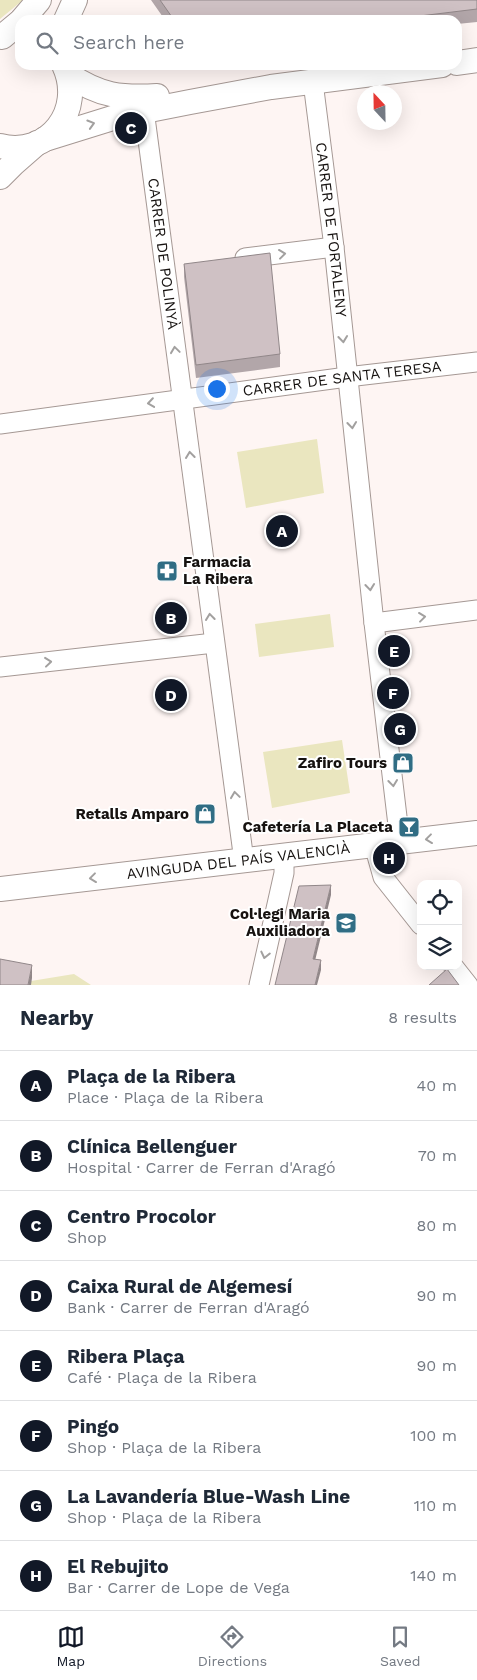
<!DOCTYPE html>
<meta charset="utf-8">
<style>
body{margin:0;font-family:"Work Sans",sans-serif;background:#f6f6f7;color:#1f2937}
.controls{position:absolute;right:15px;bottom:15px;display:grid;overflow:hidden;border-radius:10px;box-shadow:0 5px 20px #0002}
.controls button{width:45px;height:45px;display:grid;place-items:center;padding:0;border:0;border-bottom:1px solid #e0e1e3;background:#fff;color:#1f2937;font:25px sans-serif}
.compass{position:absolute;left:357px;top:85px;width:45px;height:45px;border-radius:50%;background:#fff;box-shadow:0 5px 20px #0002;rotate:338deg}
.you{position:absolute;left:216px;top:388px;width:18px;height:18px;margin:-12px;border:4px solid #fff;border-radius:50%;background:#1a73e8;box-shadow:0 0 0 8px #1a73e833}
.badge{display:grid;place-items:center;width:32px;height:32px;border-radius:50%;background:#111827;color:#fff;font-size:16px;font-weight:700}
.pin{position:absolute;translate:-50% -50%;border:2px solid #fff;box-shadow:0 1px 5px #0006}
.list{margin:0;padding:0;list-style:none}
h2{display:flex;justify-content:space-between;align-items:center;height:65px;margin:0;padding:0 20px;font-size:21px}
h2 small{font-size:16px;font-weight:400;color:#747a83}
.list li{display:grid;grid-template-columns:32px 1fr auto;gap:15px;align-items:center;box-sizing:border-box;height:70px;padding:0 20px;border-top:1px solid #e0e1e3}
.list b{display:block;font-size:19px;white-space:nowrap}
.list p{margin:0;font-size:16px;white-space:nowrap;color:#747a83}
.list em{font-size:16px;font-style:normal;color:#747a83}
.icon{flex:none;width:28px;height:28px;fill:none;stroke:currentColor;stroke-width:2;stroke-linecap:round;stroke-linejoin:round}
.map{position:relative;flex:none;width:477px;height:985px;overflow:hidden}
.search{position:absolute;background:#fff;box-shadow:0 5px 20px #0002;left:15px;right:15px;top:15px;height:55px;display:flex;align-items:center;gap:12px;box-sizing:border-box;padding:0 18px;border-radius:15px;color:#747a83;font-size:19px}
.sheet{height:625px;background:#fff}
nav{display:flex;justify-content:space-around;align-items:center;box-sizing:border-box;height:70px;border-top:1px solid #e0e1e3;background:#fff;font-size:14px;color:#747a83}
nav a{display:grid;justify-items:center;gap:2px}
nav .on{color:#111827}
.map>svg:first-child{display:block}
.green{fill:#eae6bf}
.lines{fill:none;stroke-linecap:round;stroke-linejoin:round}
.minor-casing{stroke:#a59894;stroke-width:21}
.tertiary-casing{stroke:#a59894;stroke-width:26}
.minor{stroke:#fff;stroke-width:19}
.tertiary{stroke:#fff;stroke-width:24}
.wall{fill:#b2a6a9}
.shaded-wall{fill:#918789}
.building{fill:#cfc1c4;stroke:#918789}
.oneway{stroke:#a2a09f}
.labels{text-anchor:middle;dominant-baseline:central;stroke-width:4;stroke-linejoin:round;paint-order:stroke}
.street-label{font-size:15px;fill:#161210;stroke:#fff}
.poi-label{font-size:15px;font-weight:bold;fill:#161210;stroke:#fff;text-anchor:end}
</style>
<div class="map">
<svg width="477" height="985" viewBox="0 0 477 985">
<rect width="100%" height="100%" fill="#fef5f3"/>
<path class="green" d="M 0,0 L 23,0 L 0,19 Z
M 317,439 L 324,493 L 246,508 L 237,452 Z
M 330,614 L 334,647 L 259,657 L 255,624 Z
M 342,740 L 350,793 L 272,808 L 263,752 Z
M 74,974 L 91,985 L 30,985 L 31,981 Z"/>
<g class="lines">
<g class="minor-casing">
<g id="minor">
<path id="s1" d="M 313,82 L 334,247 L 374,623 L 400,842"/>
<path id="s2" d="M 144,110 L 244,861"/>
<path d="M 245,258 L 334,247"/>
<path id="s3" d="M 0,424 L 347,377 L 477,362"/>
<path d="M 374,623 L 477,610"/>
<path d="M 0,667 L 214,643"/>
<path d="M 374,845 L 383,877 L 421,925"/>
<path d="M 453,966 L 468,985"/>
<path d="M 259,985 L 284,873 L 284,856"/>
</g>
</g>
<g class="tertiary-casing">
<g id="tertiary">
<path d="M 22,20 L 39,0"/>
<path d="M 66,20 L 75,0"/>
<path d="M 2,37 L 20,22"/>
<path d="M 457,63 L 477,60"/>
<path d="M 69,75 C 100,96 121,98 157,96"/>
<path d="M 45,139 L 119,116 L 190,102 L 271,87 L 442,65"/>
<path d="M 0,146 C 49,158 85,110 64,65"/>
<path d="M 0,177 L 13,164 L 37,143"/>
<path id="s4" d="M 0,889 L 477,833"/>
</g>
</g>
<use href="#minor" class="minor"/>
<use href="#tertiary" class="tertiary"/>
</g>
<path class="wall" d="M 151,0 L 477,0 L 477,22 L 457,24 L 457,20 L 165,20 Z
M 184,264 L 280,354 L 280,367 L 196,378 L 184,277 Z"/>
<path class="shaded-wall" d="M 331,885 L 331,895 L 313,969 L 313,959 Z
M 321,960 L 321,970 L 317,985 L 315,985 Z
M 32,965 L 32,978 L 31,985 L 28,985 Z"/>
<path class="building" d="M 160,0 L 477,0 L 477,9 L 387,20 L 174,20 Z
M 270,253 L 280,354 L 196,365 L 184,264 Z
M 331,885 L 313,959 L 321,960 L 315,985 L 275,985 L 299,886 Z
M 0,959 L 32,965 L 28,985 L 0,985 Z
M 447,969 L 459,985 L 429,985 Z"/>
<defs><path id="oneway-chevron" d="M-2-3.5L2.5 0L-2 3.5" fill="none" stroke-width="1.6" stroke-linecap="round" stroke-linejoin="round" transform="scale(1.25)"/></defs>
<g class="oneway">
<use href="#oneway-chevron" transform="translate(91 124) rotate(-17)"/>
<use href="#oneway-chevron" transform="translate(282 254) rotate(-7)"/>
<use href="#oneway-chevron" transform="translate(343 339) rotate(84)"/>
<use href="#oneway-chevron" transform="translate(175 350) rotate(-98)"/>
<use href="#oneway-chevron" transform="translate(151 403) rotate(172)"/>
<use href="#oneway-chevron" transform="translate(352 425) rotate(84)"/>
<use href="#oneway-chevron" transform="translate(190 455) rotate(-97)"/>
<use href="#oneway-chevron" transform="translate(370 587) rotate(84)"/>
<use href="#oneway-chevron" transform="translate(210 617) rotate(-97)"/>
<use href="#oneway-chevron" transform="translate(422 617) rotate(-7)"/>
<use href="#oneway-chevron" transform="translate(48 662) rotate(-6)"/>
<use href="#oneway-chevron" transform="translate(393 783) rotate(83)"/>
<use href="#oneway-chevron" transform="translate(235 795) rotate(-98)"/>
<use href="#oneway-chevron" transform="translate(429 839) rotate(173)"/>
<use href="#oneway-chevron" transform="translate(93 878) rotate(173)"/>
<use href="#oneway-chevron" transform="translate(265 955) rotate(103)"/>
</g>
<defs>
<g id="pharmacy-square" transform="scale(1.125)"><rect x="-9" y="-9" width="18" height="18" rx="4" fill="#306d84" stroke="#fff"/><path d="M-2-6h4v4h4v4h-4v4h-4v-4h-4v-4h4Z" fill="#fff"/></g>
<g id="shop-square" transform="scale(1.125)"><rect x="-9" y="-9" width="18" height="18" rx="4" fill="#306d84" stroke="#fff"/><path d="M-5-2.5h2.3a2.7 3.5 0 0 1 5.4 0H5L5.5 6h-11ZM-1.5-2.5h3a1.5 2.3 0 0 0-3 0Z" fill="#fff"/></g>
<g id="bar-square" transform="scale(1.125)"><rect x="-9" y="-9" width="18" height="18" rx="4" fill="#306d84" stroke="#fff"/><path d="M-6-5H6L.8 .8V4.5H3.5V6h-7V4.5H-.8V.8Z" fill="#fff"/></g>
<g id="school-square" transform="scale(1.125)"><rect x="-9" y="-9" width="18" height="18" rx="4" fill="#306d84" stroke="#fff"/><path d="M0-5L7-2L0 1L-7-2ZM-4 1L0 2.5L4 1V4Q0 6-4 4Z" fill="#fff"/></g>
</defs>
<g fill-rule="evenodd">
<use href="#pharmacy-square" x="167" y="571"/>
<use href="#shop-square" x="403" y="763"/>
<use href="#shop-square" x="205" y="814"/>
<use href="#bar-square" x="409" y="827"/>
<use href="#school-square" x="346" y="923"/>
</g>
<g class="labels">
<g class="street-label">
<text stroke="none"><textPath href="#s1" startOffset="149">CARRER DE FORTALENY</textPath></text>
<text stroke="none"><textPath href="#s2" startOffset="145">CARRER DE POLINYÀ</textPath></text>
<text stroke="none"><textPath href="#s3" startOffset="345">CARRER DE SANTA TERESA</textPath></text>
<text stroke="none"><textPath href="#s4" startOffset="240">AVINGUDA DEL PAÍS VALENCIÀ</textPath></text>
</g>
<g class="poi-label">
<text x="183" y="562" text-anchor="start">Farmacia<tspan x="183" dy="17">La Ribera</tspan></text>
<text x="387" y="763">Zafiro Tours</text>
<text x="189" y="814">Retalls Amparo</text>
<text x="393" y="827">Cafetería La Placeta</text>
<text x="330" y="914">Col·legi Maria<tspan x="330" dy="17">Auxiliadora</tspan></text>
</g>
</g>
</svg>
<div class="controls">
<button><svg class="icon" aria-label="locate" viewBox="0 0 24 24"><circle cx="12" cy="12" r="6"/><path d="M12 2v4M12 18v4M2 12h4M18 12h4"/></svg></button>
<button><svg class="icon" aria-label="layers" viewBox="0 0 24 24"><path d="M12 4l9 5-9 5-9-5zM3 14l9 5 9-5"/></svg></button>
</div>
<svg class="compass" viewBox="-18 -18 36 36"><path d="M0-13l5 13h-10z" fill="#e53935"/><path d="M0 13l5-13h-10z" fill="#747a83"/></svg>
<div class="you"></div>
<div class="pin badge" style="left:282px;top:531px">A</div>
<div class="pin badge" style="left:171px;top:618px">B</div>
<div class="pin badge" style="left:131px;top:128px">C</div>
<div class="pin badge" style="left:171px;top:695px">D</div>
<div class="pin badge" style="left:394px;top:651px">E</div>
<div class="pin badge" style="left:393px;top:693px">F</div>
<div class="pin badge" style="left:400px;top:729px">G</div>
<div class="pin badge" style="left:389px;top:858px">H</div>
<div class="search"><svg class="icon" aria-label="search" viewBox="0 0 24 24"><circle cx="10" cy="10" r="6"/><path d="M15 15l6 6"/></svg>Search here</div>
</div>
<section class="sheet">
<h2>Nearby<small>8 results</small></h2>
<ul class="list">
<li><span class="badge">A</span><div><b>Plaça de la Ribera</b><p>Place · Plaça de la Ribera</p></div><em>40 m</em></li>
<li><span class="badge">B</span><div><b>Clínica Bellenguer</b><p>Hospital · Carrer de Ferran d'Aragó</p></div><em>70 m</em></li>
<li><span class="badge">C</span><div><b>Centro Procolor</b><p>Shop</p></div><em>80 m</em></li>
<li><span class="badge">D</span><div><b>Caixa Rural de Algemesí</b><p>Bank · Carrer de Ferran d'Aragó</p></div><em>90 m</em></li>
<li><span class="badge">E</span><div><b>Ribera Plaça</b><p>Café · Plaça de la Ribera</p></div><em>90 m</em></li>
<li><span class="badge">F</span><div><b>Pingo</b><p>Shop · Plaça de la Ribera</p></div><em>100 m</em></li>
<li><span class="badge">G</span><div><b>La Lavandería Blue-Wash Line</b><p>Shop · Plaça de la Ribera</p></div><em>110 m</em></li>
<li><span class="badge">H</span><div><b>El Rebujito</b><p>Bar · Carrer de Lope de Vega</p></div><em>140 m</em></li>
</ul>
</section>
<nav>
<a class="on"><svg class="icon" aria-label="map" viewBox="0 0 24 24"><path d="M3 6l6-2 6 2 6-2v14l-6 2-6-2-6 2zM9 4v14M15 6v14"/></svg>Map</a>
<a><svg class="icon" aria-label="directions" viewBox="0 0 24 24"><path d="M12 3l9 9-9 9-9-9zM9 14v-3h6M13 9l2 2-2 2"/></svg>Directions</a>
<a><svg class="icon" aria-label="saved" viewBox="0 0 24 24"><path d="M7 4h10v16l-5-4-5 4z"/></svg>Saved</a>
</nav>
